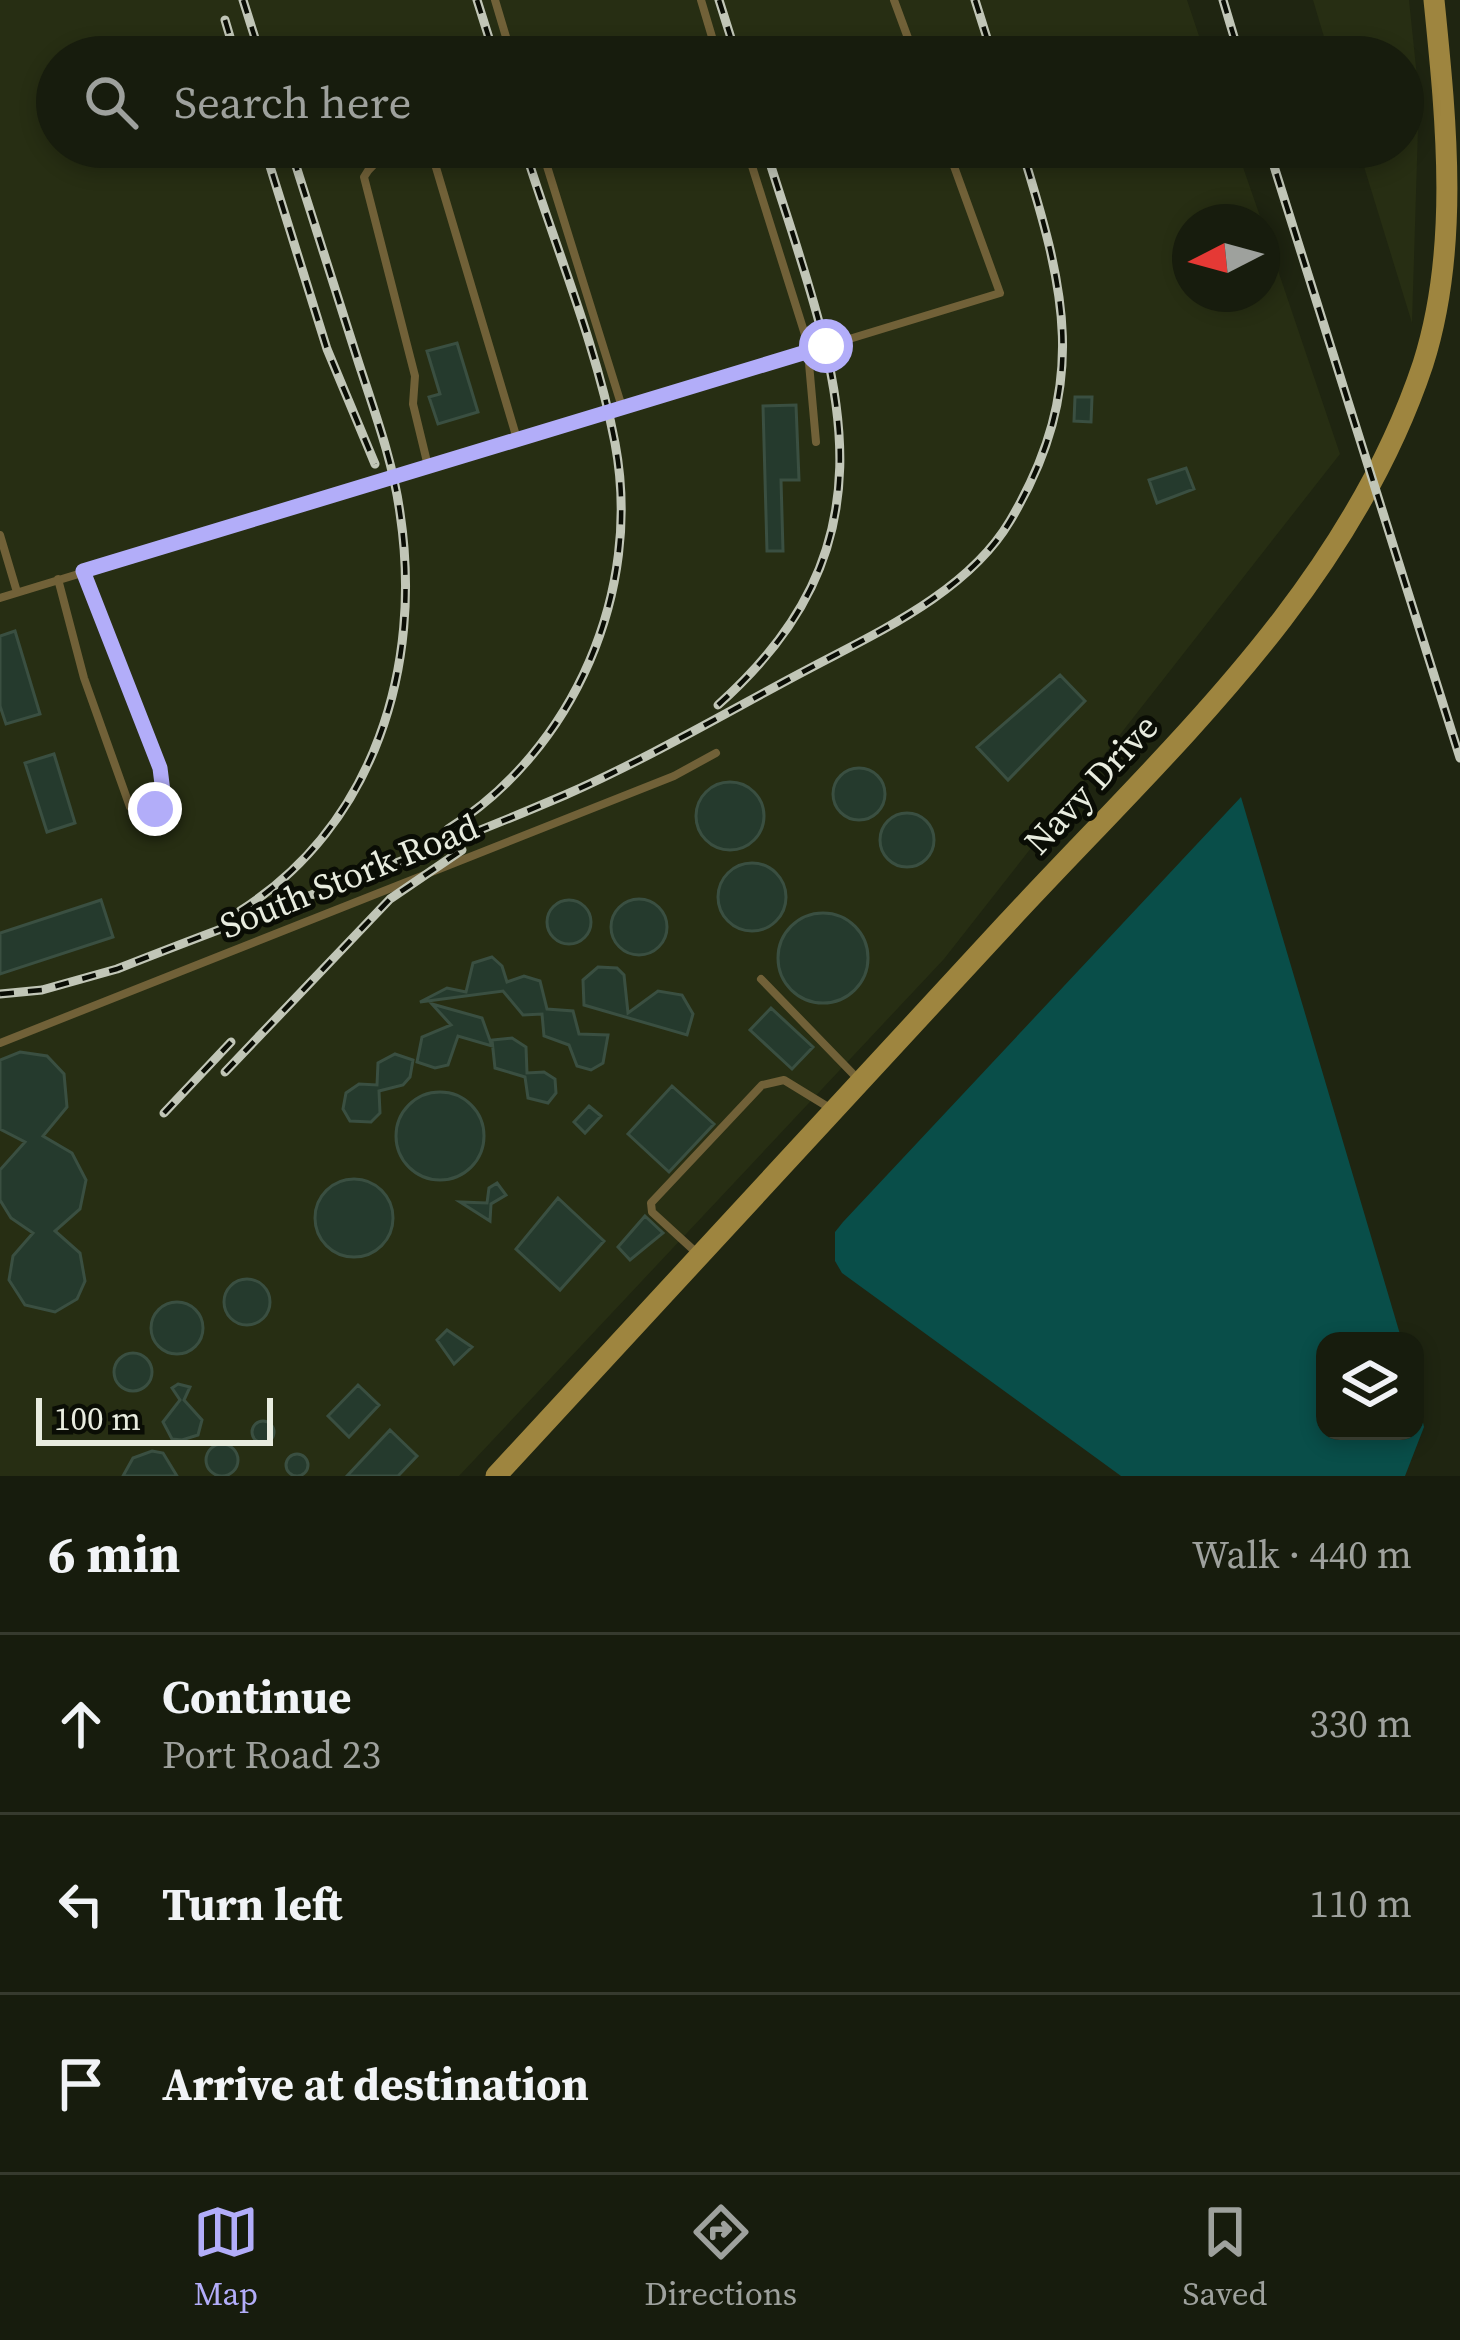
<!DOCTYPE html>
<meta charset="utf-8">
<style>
body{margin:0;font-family:"Source Serif 4",serif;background:#202516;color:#f1f3f6}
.controls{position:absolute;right:36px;bottom:36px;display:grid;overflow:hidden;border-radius:24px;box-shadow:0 6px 18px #0003}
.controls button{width:108px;height:108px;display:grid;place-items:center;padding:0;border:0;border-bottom:3px solid #363a2e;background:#171c0d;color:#f1f3f6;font:60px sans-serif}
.compass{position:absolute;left:1172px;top:204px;width:108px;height:108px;border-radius:50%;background:#171c0d;box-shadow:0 6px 18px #0003;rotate:264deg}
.scale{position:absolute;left:36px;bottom:30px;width:237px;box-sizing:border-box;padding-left:12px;border:6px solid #e8ecdf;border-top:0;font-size:33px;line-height:42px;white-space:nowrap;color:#e8ecdf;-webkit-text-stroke:9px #0a0d05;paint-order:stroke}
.stop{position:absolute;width:36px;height:36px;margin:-27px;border:9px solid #b2adf9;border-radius:50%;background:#fff}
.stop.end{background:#b2adf9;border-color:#fff;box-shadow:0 3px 12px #0008}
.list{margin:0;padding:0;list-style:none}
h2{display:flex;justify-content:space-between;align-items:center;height:156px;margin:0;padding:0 48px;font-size:51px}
h2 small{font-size:39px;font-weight:400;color:#9ea19d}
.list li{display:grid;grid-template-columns:78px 1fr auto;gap:36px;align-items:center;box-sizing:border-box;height:180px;padding:0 48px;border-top:3px solid #363a2e}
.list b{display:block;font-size:45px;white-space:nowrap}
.list p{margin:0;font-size:39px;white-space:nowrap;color:#9ea19d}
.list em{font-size:39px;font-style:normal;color:#9ea19d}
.icon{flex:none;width:66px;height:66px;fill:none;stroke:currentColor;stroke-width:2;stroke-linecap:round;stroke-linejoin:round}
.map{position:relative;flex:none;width:1460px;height:1476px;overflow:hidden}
.search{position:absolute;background:#171c0d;box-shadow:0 6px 18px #0003;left:36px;right:36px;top:36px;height:132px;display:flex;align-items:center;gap:30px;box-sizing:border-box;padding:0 42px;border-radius:66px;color:#9ea19d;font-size:45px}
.sheet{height:696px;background:#171c0d}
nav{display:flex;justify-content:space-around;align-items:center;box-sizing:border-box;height:168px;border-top:3px solid #363a2e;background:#171c0d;font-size:33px;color:#9ea19d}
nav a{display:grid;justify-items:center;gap:6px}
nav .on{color:#b2adf9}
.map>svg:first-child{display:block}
.built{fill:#272e13}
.water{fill:#094e49}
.building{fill:#253a2d;stroke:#3a4f41;stroke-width:3}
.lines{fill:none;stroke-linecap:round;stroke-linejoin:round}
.lane{stroke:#716138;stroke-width:8}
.secondary{stroke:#9e853f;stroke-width:21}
.rail-casing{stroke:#c1c6b7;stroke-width:9}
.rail{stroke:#0a0d05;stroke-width:4.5;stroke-dasharray:14;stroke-linecap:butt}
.route{stroke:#b2adf9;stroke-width:15}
.labels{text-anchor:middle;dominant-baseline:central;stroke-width:10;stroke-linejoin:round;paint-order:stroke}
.street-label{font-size:36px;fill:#e8ecdf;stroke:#0a0d05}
</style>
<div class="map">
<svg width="1460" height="1476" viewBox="0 0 1460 1476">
<rect width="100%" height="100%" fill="#1f2511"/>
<path class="built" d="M 0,0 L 1187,0 L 1206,57 L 57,57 L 57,147 L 1236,147 L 1262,222 L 1190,222 L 1190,294 L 1262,294 L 1262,223 L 1340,454 L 944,959 L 459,1476 L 0,1476 Z
M 1313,0 L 1409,0 L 1419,96 L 1412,323 L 1358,147 L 1403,147 L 1403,57 L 1330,57 Z"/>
<path class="water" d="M 1241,797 L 1402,1341 L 1325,1341 L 1325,1431 L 1415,1431 L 1415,1387 L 1424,1427 L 1405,1476 L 1121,1476 L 842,1273 L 835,1261 L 835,1232 L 843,1222 Z"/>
<path class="building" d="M 457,343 L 478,412 L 438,424 L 429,397 L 440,394 L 427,351 Z
M 1075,397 L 1092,397 L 1091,422 L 1074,421 Z
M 796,405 L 799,480 L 781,480 L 783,551 L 767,551 L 763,406 Z
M 1186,468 L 1194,489 L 1157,503 L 1149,480 Z
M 15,631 L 40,714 L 6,724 L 0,706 L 0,636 Z
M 1060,675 L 1085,701 L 1008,780 L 977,747 Z
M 54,754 L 75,823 L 47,832 L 25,763 Z
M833 794a26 26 0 1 1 52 0a26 26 0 1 1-52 0Z
M696 816a34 34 0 1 1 68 0a34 34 0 1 1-68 0Z
M880 840a27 27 0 1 1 54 0a27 27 0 1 1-54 0Z
M718 897a34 34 0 1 1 68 0a34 34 0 1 1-68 0Z
M611 927a28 28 0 1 1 56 0a28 28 0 1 1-56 0Z
M547 922a22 22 0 1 1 44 0a22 22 0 1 1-44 0Z
M 101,900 L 113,937 L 0,974 L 0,933 Z
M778 958a45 45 0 1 1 90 0a45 45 0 1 1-90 0Z
M 492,957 L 502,966 L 507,982 L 524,976 L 540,981 L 547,1009 L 573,1011 L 579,1034 L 608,1035 L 603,1063 L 591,1070 L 577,1066 L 569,1045 L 544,1036 L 542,1014 L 523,1015 L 503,991 L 420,1002 L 447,988 L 466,992 L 473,963 Z
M 598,967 L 617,968 L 624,975 L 628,1013 L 658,991 L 682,995 L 693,1014 L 687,1035 L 584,1005 L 583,980 Z
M 432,1004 L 482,1018 L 492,1046 L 458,1036 L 448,1065 L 435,1068 L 417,1062 L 422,1037 L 451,1025 Z
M 771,1008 L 813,1047 L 792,1069 L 750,1030 Z
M 512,1038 L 526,1047 L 527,1073 L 544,1072 L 555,1079 L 556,1093 L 548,1103 L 528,1098 L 525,1077 L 495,1068 L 492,1040 Z
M 20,1052 L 47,1056 L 64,1074 L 67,1107 L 43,1136 L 72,1153 L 86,1180 L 80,1209 L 55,1231 L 80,1253 L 85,1281 L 77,1299 L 55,1312 L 25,1305 L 9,1280 L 13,1256 L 33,1233 L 11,1218 L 0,1200 L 0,1170 L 25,1142 L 0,1129 L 0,1060 Z
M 395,1054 L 413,1060 L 410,1077 L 403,1085 L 379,1091 L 380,1113 L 371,1122 L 350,1121 L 343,1109 L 346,1093 L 359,1084 L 377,1085 L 378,1063 Z
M 672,1086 L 714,1124 L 669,1172 L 628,1134 Z
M396 1136a44 44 0 1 1 88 0a44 44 0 1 1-88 0Z
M 589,1106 L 601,1116 L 585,1133 L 574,1122 Z
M315 1218a39 39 0 1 1 78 0a39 39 0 1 1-78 0Z
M 497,1183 L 506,1195 L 491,1204 L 490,1221 L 460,1202 L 487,1203 L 489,1188 Z
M 558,1198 L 604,1241 L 560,1290 L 516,1249 Z
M 645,1216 L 663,1233 L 630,1260 L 618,1247 Z
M224 1302a23 23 0 1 1 46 0a23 23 0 1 1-46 0Z
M151 1328a26 26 0 1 1 52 0a26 26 0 1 1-52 0Z
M 447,1330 L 472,1347 L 454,1364 L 437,1340 Z
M114 1372a19 19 0 1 1 38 0a19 19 0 1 1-38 0Z
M 178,1384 L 190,1387 L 184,1400 L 202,1420 L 198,1435 L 182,1440 L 172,1439 L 163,1422 L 180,1400 L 172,1388 Z
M 358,1385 L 379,1405 L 349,1437 L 328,1416 Z
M252 1432a11 11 0 1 1 22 0a11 11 0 1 1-22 0Z
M 390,1430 L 417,1456 L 398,1476 L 347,1476 Z
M206 1460a16 16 0 1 1 32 0a16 16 0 1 1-32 0Z
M 152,1451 L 163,1453 L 177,1476 L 123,1476 L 133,1458 Z
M286 1465a11 11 0 1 1 22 0a11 11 0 1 1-22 0Z"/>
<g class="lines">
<path class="lane" d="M 495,0 L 512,57
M 701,0 L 718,57
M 894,0 L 915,57
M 541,147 L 622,407
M 746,147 L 807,341 L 816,442
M 428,466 L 413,404 L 415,376 L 364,177 C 374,157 399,151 419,147 L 432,154 L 517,439
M 0,535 L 17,592
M 58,579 L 84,678 L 130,807 L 139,813 L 164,800 L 160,768 L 83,571
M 0,598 L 1000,293 L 947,147
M 761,979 L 856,1077
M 0,1043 L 674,776 L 716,753
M 699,1255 L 652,1212 L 651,1203 L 762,1085 L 784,1080 L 833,1110"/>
<path class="secondary" d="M 496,1476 C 666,1292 836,1108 1006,924 C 1165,752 1347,592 1423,364 C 1460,248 1446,119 1434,0"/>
<g class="rail-casing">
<path id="rail" d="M 243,0 L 261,57
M 477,0 L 495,57
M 719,0 L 737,57
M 975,0 L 993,57
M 1223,0 L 1240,57
M 225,20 L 236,57
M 264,147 L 327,349 L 375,464
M 1268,147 L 1460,758
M 718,705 C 914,531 830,358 765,147
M 448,829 C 574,750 643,591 615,443 C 596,343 554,244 524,147
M 240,911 C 375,825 423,666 400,513 C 393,462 375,413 359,364 C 336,292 313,219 290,147
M 0,994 L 42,990 L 117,969 C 266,910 418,858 565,795 C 645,760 722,715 799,674 C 871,635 966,595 1010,521 C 1091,384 1065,289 1021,147
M 225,1072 L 390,899 L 462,850
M 164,1113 L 231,1042"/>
</g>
<use href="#rail" class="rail"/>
</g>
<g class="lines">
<path class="route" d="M 155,809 L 164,800 L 160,768 L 83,571 L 826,346"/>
</g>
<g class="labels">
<g class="street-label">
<text transform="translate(1091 784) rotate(-47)">Navy Drive</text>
<text transform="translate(349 876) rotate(-22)">South Stork Road</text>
</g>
</g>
</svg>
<div class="controls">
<button><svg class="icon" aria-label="layers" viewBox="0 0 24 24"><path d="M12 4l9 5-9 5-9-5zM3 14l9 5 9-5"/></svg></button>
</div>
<svg class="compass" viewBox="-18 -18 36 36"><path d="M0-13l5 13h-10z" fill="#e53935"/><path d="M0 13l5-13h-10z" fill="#9ea19d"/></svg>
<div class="scale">100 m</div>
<div class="stop" style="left:826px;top:346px"></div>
<div class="stop end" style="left:155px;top:809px"></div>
<div class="search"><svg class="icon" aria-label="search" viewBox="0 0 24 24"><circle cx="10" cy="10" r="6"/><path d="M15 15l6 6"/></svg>Search here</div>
</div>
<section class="sheet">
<h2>6 min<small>Walk · 440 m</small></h2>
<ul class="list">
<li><svg class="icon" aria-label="ahead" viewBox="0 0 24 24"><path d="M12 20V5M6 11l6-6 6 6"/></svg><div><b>Continue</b><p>Port Road 23</p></div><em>330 m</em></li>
<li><svg class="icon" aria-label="left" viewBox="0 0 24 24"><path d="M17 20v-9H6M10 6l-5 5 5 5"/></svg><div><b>Turn left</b></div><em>110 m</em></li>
<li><svg class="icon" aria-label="arrive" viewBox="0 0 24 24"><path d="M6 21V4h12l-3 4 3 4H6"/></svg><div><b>Arrive at destination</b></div></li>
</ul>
</section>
<nav>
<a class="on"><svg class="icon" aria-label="map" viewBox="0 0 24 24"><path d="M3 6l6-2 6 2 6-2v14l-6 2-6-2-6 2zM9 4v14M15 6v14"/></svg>Map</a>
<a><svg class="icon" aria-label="directions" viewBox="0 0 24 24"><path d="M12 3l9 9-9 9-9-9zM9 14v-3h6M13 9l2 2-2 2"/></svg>Directions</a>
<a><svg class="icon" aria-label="saved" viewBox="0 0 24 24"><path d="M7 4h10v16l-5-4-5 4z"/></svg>Saved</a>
</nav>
